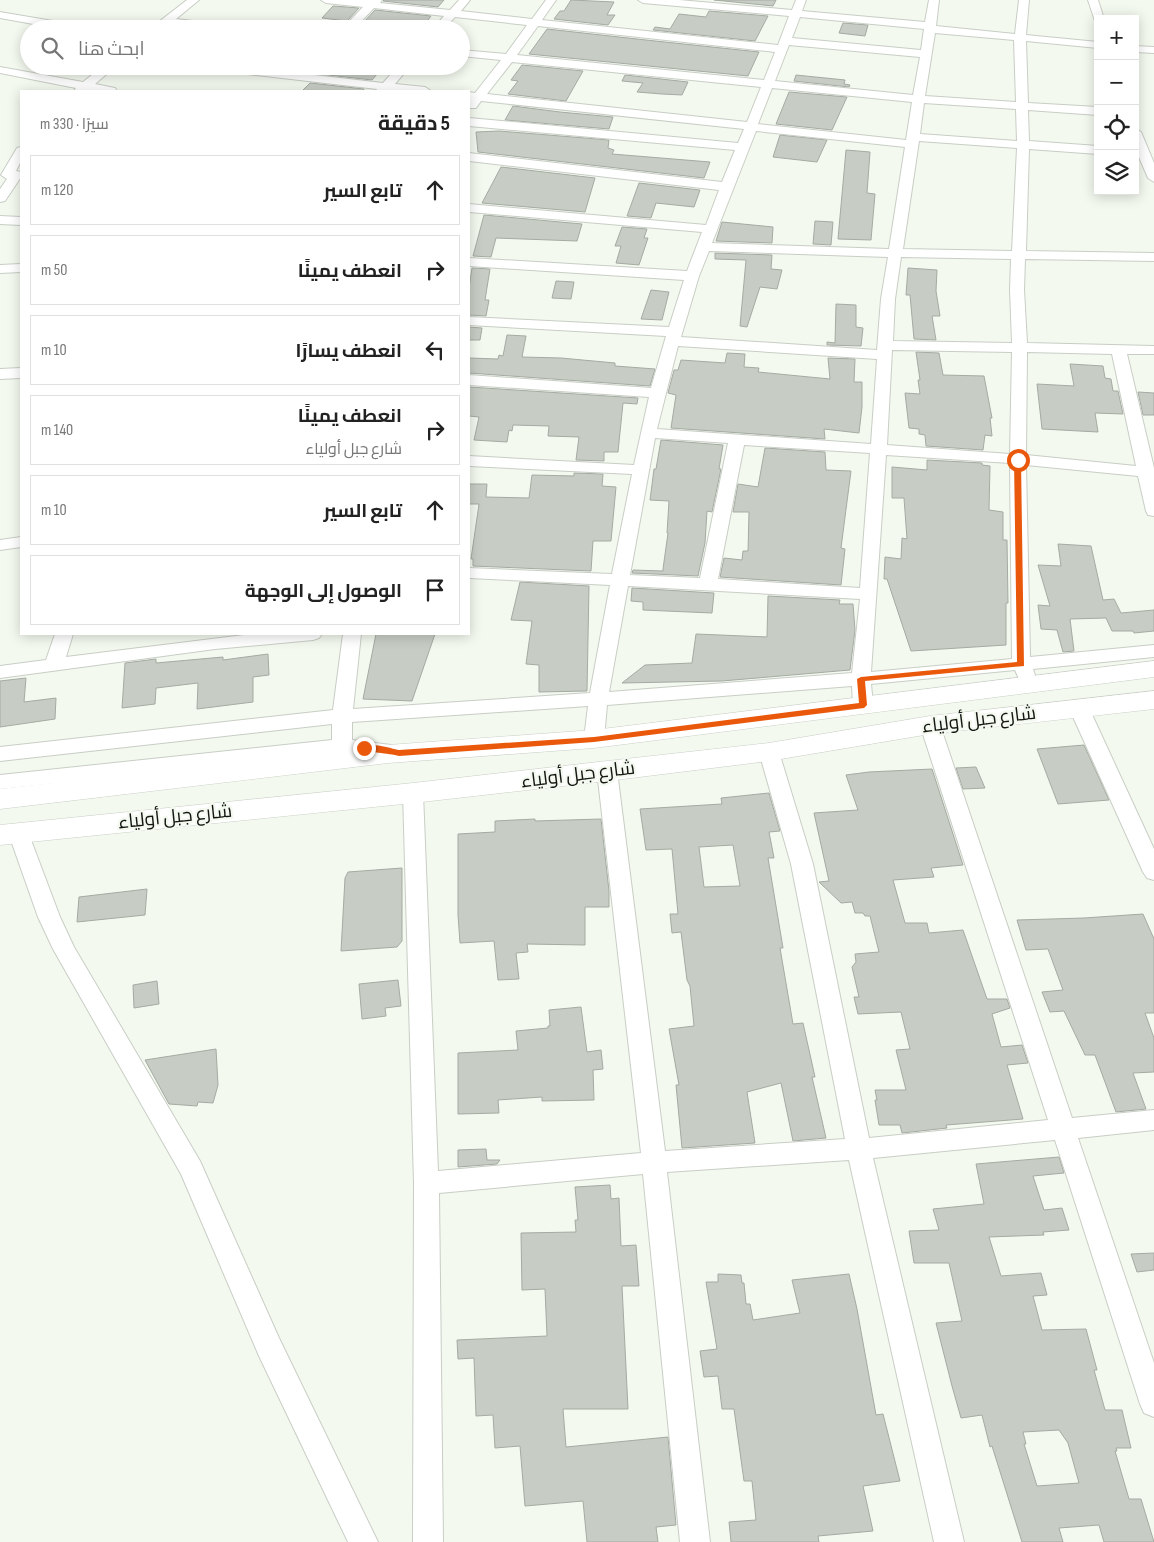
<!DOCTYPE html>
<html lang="ar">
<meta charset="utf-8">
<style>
body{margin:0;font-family:"Sofia Sans Condensed",Cairo,sans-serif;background:#f6f6f6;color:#222;direction:rtl}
.controls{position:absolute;right:15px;top:15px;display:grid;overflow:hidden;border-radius:0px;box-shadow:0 2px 12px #0003}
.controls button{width:45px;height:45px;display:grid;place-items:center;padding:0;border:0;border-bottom:1px solid #e0e0e0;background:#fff;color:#222;font:25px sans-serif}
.stop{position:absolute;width:15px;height:15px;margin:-11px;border:4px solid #ea580c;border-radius:50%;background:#fff}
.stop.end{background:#ea580c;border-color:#fff;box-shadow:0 1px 5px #0008}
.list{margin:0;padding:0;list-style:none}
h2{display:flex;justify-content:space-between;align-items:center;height:65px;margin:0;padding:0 20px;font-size:21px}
h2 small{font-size:16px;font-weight:400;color:#767676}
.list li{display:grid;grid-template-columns:32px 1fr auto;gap:15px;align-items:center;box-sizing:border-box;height:70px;margin:0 10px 10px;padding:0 10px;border:1px solid #e0e0e0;border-radius:0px}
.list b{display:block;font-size:19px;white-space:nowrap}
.list p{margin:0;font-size:16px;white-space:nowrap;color:#767676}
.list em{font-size:16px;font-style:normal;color:#767676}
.icon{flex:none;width:28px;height:28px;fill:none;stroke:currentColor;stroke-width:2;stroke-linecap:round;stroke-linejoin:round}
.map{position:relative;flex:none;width:1154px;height:1542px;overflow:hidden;direction:ltr}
.search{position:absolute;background:#fff;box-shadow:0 2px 12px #0003;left:20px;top:20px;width:450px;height:55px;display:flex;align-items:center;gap:12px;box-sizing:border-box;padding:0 18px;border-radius:28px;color:#767676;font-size:19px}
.panel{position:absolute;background:#fff;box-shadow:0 2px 12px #0003;left:20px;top:90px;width:450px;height:545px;border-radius:0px;direction:rtl}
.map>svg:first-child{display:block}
.building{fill:#c7cdc4;stroke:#a5aba2;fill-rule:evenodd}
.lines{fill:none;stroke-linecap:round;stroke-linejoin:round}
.street-casing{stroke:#c8cec5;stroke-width:2}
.primary-casing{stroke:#c8cec5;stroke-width:1}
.street{fill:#fff;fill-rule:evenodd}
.primary{fill:#fff;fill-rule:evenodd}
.route{fill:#ea580c}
.labels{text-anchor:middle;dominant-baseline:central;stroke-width:4.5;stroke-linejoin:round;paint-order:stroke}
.street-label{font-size:19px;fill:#141612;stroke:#f3f9ef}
</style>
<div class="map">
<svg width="1154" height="1542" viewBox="0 0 1154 1542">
<rect width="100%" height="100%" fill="#f3f9ef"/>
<path class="building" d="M 384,0 L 444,0 L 438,7 L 383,1 Z
M 571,0 L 614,2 L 607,15 L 615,15 L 608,25 L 554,19 L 560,11 L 564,11 Z
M 714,0 L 776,0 L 773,6 Z
M 333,6 L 359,8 L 347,21 L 322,18 Z
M 375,10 L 431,16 L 422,28 L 400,26 L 397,29 L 375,29 L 378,25 L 363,23 Z
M 709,11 L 768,16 L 755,41 L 653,30 L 655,27 L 670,29 L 679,14 L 706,17 Z
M 843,23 L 868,25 L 865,36 L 839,33 Z
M 547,29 L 646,40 L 759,52 L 748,76 L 529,54 Z
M 522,65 L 583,71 L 566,101 L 508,94 L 518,81 L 511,80 Z
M 326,66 L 384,66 L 372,80 L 319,74 Z
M 625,75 L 688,82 L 682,95 L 662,94 L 637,92 L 643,83 L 622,81 Z
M 796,75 L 845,80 L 844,84 L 850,85 L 849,87 L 794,81 Z
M 310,83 L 364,89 L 363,91 L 302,91 Z
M 789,92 L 847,97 L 832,130 L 776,124 Z
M 513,106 L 560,112 L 613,117 L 609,129 L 505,120 Z
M 499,131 L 609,140 L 608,148 L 614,150 L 612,154 L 710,162 L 704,178 L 478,152 L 476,132 Z
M 780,135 L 827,140 L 817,162 L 773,157 Z
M 846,150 L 870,152 L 867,193 L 875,194 L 871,240 L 838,239 Z
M 501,167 L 595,178 L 585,212 L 482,203 Z
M 639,183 L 700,190 L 694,207 L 656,203 L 651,218 L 627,216 Z
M 484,215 L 582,224 L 577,241 L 496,238 L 491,257 L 473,256 Z
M 815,221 L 833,222 L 831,245 L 813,244 Z
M 722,222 L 773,227 L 772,243 L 716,241 Z
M 622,227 L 647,229 L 644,238 L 648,238 L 639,265 L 616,263 L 621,246 L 615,246 Z
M 715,253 L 772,255 L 771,269 L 782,270 L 777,289 L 760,287 L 747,327 L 740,326 L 746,260 L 715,259 Z
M 472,268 L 490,269 L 485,300 L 489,300 L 486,316 L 469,315 L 469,288 Z
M 908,268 L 937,270 L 936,291 L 940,316 L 932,316 L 936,340 L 914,339 L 910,295 L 906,295 Z
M 556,281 L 574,282 L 571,299 L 552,298 Z
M 651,290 L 669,292 L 662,320 L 641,319 Z
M 836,304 L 856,305 L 856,327 L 863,328 L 861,346 L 827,345 L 827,342 L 835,343 Z
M 469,327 L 482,328 L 480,340 L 469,340 Z
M 507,335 L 526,336 L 522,357 L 561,358 L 615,363 L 615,366 L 655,369 L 650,386 L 469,373 L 469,358 L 498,359 L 499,355 L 503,356 Z
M 916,352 L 939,353 L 943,375 L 984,376 L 992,418 L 990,418 L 992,436 L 985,435 L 983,450 L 926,446 L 925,435 L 919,434 L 919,429 L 909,428 L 905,393 L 920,394 L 918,380 L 920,380 Z
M 727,353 L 745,354 L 744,367 L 759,368 L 758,372 L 830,379 L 828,358 L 855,359 L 854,382 L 862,382 L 862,407 L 859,433 L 824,429 L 825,439 L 671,428 L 676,395 L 668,393 L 674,370 L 678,370 L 681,360 L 725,363 Z
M 1070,364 L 1103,366 L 1105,378 L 1111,379 L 1113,391 L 1118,391 L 1123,414 L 1095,413 L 1098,432 L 1042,429 L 1037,384 L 1074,386 Z
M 469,387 L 638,398 L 637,404 L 623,403 L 618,452 L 604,452 L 604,461 L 576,460 L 579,437 L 548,436 L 549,426 L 513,425 L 512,431 L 509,430 L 507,442 L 474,440 L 479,417 L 469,416 Z
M 1138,392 L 1154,393 L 1154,415 L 1143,415 Z
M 661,440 L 723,445 L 719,469 L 721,469 L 712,512 L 707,511 L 705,543 L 698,576 L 632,573 L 633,570 L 663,571 L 663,569 L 668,533 L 667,533 L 669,501 L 650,500 L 654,469 L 656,469 Z
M 765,448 L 825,452 L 826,470 L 851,471 L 841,548 L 845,549 L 841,585 L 720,577 L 724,558 L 742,560 L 743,551 L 748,551 L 749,512 L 733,512 L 738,484 L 758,487 Z
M 927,460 L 982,463 L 982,465 L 990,466 L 989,510 L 1003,512 L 1003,540 L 1007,540 L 1008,603 L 1006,603 L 1006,645 L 911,651 L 887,579 L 884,579 L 885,557 L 901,559 L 902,538 L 907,539 L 904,498 L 892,498 L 892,467 L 927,470 Z
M 574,473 L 603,474 L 602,486 L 616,487 L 611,541 L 593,541 L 591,571 L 473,566 L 473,559 L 471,559 L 479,504 L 469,504 L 469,484 L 487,484 L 486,497 L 529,498 L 532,475 L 574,476 Z
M 1058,544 L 1091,546 L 1103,600 L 1114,599 L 1121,613 L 1154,610 L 1154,631 L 1134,633 L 1133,631 L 1112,631 L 1106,618 L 1070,619 L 1074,651 L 1063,652 L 1057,630 L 1041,629 L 1038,605 L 1050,606 L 1038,565 L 1061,566 Z
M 520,582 L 589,586 L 587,691 L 539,692 L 539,665 L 526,664 L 532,621 L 511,620 Z
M 632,588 L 714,593 L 712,613 L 643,610 L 643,602 L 631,601 Z
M 768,596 L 840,600 L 839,604 L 853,604 L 855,630 L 850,670 L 722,681 L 622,683 L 645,665 L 692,663 L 696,634 L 767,637 Z
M 376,634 L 435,634 L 412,701 L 363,699 Z
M 268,654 L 269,675 L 253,677 L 253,702 L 197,709 L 198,683 L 156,688 L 155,704 L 122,708 L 125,663 L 156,659 L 156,663 L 223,657 L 223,660 Z
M 26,678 L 24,702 L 56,698 L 55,719 L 0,727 L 0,681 Z
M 1084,745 L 1109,800 L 1058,804 L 1037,749 Z
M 976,767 L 985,788 L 963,789 L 956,768 Z
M 932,769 L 963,865 L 931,868 L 934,877 L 893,880 L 905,923 L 927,923 L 929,933 L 963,930 L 987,999 L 1007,999 L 1010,1008 L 992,1014 L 1001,1047 L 1022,1045 L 1028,1063 L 1007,1065 L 1023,1119 L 946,1125 L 947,1128 L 902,1133 L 900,1125 L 879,1125 L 875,1100 L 877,1100 L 875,1090 L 906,1090 L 896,1050 L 910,1049 L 901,1012 L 858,1014 L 854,997 L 859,997 L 852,967 L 856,962 L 855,954 L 879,952 L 870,916 L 865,916 L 863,913 L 855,913 L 852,902 L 841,903 L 819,882 L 829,881 L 814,813 L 858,810 L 846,775 L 869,772 Z
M 769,793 L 780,831 L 769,832 L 774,858 L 768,858 L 783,948 L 780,948 L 793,1024 L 803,1023 L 815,1077 L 812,1077 L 826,1138 L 793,1141 L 781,1083 L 747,1092 L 755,1143 L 682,1148 L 676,1085 L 679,1085 L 669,1029 L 694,1026 L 690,986 L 687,980 L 681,932 L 672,933 L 670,914 L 678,914 L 672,849 L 646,850 L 640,809 L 722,804 L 721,798 ZM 733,845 L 740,886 L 704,887 L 699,847 Z
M 535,819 L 535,821 L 601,819 L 609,891 L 609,907 L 585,907 L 585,945 L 527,944 L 528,952 L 516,953 L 519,979 L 498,980 L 494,941 L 460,943 L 458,915 L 458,834 L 495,832 L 495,821 Z
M 402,868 L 402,941 L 397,947 L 341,951 L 345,878 L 348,872 Z
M 147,889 L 145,915 L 77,922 L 79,897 Z
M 1143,914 L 1154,939 L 1154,1013 L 1145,1013 L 1154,1038 L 1154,1072 L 1133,1073 L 1146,1109 L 1116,1112 L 1095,1055 L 1085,1055 L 1064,1011 L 1050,1012 L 1042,992 L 1063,990 L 1048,949 L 1026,950 L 1017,920 L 1084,918 Z
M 398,980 L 401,1006 L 385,1008 L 386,1016 L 362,1019 L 359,984 Z
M 157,981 L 159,1004 L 134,1008 L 133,985 Z
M 581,1007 L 587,1052 L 601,1050 L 603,1069 L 593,1070 L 594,1100 L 542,1101 L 542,1097 L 498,1100 L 499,1113 L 458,1114 L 458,1053 L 518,1050 L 516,1031 L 548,1028 L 548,1026 L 550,1026 L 549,1010 Z
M 216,1049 L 218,1085 L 213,1103 L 198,1102 L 197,1106 L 169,1104 L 145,1060 Z
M 486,1149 L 487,1160 L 500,1160 L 497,1164 L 458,1167 L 458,1150 Z
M 1059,1157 L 1064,1173 L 1033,1176 L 1044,1210 L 1062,1208 L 1069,1230 L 1043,1232 L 1044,1235 L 989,1237 L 1001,1276 L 1041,1273 L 1047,1295 L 1033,1296 L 1042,1330 L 1086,1329 L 1097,1370 L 1094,1370 L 1105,1410 L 1122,1410 L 1131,1448 L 1116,1448 L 1117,1451 L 1115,1451 L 1129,1499 L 1141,1499 L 1154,1542 L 1104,1542 L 1099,1525 L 1059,1528 L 1063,1542 L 1022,1542 L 992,1446 L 990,1447 L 982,1415 L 961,1418 L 952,1386 L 936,1323 L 962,1321 L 949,1263 L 914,1263 L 909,1231 L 939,1230 L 933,1209 L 984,1204 L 976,1164 ZM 1059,1430 L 1068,1443 L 1079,1483 L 1037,1486 L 1024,1444 L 1026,1444 L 1023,1432 Z
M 610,1185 L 611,1199 L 619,1198 L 621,1246 L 636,1245 L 639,1286 L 622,1286 L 628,1409 L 563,1409 L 566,1447 L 668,1437 L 676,1525 L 656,1527 L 658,1542 L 587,1542 L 583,1501 L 525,1506 L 520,1446 L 495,1448 L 493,1415 L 476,1416 L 474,1358 L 458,1359 L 457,1340 L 547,1336 L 545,1289 L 522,1290 L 521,1233 L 576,1232 L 575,1220 L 578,1220 L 575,1187 Z
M 1154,1253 L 1154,1270 L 1137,1272 L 1131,1254 Z
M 718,1274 L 741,1275 L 742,1283 L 744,1283 L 746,1304 L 750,1304 L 753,1320 L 800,1313 L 792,1280 L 849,1274 L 857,1309 L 876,1415 L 883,1414 L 900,1481 L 863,1486 L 873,1531 L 818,1536 L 819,1542 L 731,1542 L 729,1522 L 756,1520 L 752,1481 L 744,1481 L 734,1409 L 722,1409 L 718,1376 L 704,1377 L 700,1351 L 717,1349 L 706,1282 L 718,1282 Z"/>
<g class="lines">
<g class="street-casing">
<path id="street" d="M 187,0 L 199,0 L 176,19 L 235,26 L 240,29 L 204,29 L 168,25 L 162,27 L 158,26 L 156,24 Z
M 321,0 L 382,0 L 380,3 L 450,10 L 459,0 L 470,0 L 461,11 L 532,19 L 546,0 L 556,0 L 542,20 L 778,45 L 789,16 L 643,3 L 638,0 L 679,0 L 792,10 L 796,0 L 806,0 L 802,11 L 925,22 L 929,0 L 939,0 L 936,26 L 1015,34 L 1019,0 L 1029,0 L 1026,35 L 1098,42 L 1098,48 L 1026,41 L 1028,103 L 1098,107 L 1098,115 L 1028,110 L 1029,141 L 1098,146 L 1098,154 L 1029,149 L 1026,251 L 1154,253 L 1154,261 L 1025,259 L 1024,290 L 1027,343 L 1154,346 L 1154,354 L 1127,354 L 1154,468 L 1154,516 L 1148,515 L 1146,511 L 1138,476 L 1026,465 L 1030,657 L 1154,645 L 1154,657 L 1033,669 L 1035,675 L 1033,679 L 1026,681 L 1019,679 L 1015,670 L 871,684 L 873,705 L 870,710 L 863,711 L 856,710 L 853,705 L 852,686 L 607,705 L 604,739 L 601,744 L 594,746 L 587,744 L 584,739 L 588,706 L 352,722 L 352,740 L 399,746 L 402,751 L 399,756 L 392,758 L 342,753 L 0,789 L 0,775 L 332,740 L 332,724 L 0,761 L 0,747 L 333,710 L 343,634 L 361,634 L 353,709 L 590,693 L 610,585 L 469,578 L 469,568 L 612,574 L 632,474 L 469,466 L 469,456 L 634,465 L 649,397 L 469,385 L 469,375 L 651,388 L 666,336 L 469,325 L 469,317 L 669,327 L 684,280 L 469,266 L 469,258 L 687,271 L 702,232 L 469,212 L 469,204 L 706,225 L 719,190 L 469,161 L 469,153 L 722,182 L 735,150 L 469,126 L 469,118 L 738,143 L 744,129 L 481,101 L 476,108 L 469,108 L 469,92 L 475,93 L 501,60 L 461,56 L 461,50 L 506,54 L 527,25 L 455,17 L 444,29 L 433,29 L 444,16 L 374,8 L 354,29 L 342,29 L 363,7 L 326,3 ZM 800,17 L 924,29 L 921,50 L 792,38 ZM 538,26 L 775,52 L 764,80 L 517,55 ZM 935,33 L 1014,40 L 1016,102 L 925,96 ZM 789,45 L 920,57 L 913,95 L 775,81 ZM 512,62 L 761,87 L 747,122 L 487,94 ZM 772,88 L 912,102 L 906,140 L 758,124 ZM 924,103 L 1016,109 L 1017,141 L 920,134 ZM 756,131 L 905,147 L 889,249 L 712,243 ZM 919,141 L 1017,148 L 1012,251 L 903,249 ZM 709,251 L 888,257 L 881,299 L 877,350 L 681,337 L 699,276 ZM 901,257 L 1011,259 L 1010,290 L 1012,343 L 893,341 L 895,299 ZM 678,346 L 877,359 L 871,444 L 657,429 ZM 892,350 L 1012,352 L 1010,454 L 887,445 ZM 1027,352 L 1112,354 L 1136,466 L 1026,455 ZM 655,438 L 728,443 L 700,578 L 630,575 ZM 744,445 L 870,453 L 860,588 L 718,579 ZM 886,455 L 1010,463 L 1012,659 L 871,672 ZM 628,586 L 860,599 L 852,673 L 609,692 Z
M 1088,0 L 1098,0 L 1104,19 L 1098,19 L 1098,22 L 1095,21 Z
M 0,12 L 82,26 L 87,29 L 61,29 L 0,18 Z
M 1135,46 L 1154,47 L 1154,53 L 1135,52 Z
M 103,66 L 116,66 L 95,84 L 115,88 L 117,91 L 74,91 L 76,88 L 0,73 L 0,67 L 83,82 Z
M 199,66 L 238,66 L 383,83 L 398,66 L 410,66 L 395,84 L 425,87 L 431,91 L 376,91 L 377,89 L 205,69 Z
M 1135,128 L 1141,132 L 1154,163 L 1154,182 L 1148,178 L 1135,148 Z
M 21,147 L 21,161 L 16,171 L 21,172 L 21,177 L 5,201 L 0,202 L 0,189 L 7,179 L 1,175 L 17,148 Z
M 0,216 L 21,217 L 21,225 L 0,224 Z
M 21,264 L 21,272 L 0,273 L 0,265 Z
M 21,368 L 21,378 L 0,379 L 0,369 Z
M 21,537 L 21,547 L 0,550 L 0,540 Z
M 55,634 L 73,634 L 66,657 L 252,634 L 322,634 L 319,638 L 313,640 L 215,649 L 0,678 L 0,666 L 46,660 Z
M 1079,702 L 1086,703 L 1089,708 L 1154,849 L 1154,880 L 1147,878 L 1143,872 L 1069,708 L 1072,703 Z
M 930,718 L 937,720 L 940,725 L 1072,1118 L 1154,1110 L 1154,1130 L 1078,1138 L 1154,1363 L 1154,1417 L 1144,1413 L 1140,1404 L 1055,1140 L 873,1158 L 964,1542 L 934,1542 L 849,1160 L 667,1172 L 710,1542 L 680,1542 L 643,1174 L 439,1193 L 443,1542 L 413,1542 L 414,1183 L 403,793 L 406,788 L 413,786 L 420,788 L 423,793 L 438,1171 L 641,1153 L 597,771 L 600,766 L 607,764 L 614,766 L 617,771 L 665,1151 L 845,1139 L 791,864 L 759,752 L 762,747 L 769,745 L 776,747 L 779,752 L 813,864 L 869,1138 L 1048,1120 L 920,725 L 923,720 Z
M 18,825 L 25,827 L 28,832 L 60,917 L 74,947 L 200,1161 L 279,1338 L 378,1542 L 348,1542 L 259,1356 L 181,1174 L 53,949 L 38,917 L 8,832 L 11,827 Z"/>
</g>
<g class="primary-casing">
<path id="primary" d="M 1154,661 L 1154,677 L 594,748 L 388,763 L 0,809 L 0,789 L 388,745 L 594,730 Z
M 1154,691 L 1154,709 L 930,734 L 769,761 L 607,781 L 413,803 L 0,845 L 0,825 L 413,783 L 607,761 L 769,743 L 930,716 Z"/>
</g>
<use href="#street" class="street"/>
<use href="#primary" class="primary"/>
</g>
<path class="route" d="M 1018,458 L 1021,460 L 1024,666 L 865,681 L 867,705 L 864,708 L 594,742 L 399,756 C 389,753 367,753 360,748 C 369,741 389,748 399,750 L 594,737 L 859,703 L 857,679 L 861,677 L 1017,662 L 1014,460 Z"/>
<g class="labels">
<g class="street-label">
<text transform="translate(979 720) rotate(-7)">شارع جبل أولياء</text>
<text transform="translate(578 775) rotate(-7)">شارع جبل أولياء</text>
<text transform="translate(175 817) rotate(-6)">شارع جبل أولياء</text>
</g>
</g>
</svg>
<div class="controls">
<button>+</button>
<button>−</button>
<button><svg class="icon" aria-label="locate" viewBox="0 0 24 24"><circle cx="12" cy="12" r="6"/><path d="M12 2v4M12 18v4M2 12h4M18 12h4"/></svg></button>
<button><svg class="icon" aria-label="layers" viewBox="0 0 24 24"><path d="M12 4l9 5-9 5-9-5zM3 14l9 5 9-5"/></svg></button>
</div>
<div class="stop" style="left:1018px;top:460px"></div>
<div class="stop end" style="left:364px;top:748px"></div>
<div class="search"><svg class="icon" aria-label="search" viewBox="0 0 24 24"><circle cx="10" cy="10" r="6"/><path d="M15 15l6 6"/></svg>ابحث هنا</div>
<section class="panel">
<h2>5 دقيقة<small>سيرًا · 330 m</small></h2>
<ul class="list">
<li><svg class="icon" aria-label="ahead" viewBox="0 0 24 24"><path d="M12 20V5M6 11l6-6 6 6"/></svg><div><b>تابع السير</b></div><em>120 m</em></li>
<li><svg class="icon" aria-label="right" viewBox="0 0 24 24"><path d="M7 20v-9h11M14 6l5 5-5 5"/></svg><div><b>انعطف يمينًا</b></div><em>50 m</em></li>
<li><svg class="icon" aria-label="left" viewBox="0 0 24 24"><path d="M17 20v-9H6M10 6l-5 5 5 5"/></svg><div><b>انعطف يسارًا</b></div><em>10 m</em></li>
<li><svg class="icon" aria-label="right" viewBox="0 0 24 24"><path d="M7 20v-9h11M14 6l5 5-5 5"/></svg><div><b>انعطف يمينًا</b><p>شارع جبل أولياء</p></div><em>140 m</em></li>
<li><svg class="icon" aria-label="ahead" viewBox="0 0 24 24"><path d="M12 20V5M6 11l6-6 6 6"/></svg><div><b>تابع السير</b></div><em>10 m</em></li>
<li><svg class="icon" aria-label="arrive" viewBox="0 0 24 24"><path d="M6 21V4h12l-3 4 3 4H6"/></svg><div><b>الوصول إلى الوجهة</b></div></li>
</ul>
</section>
</div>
